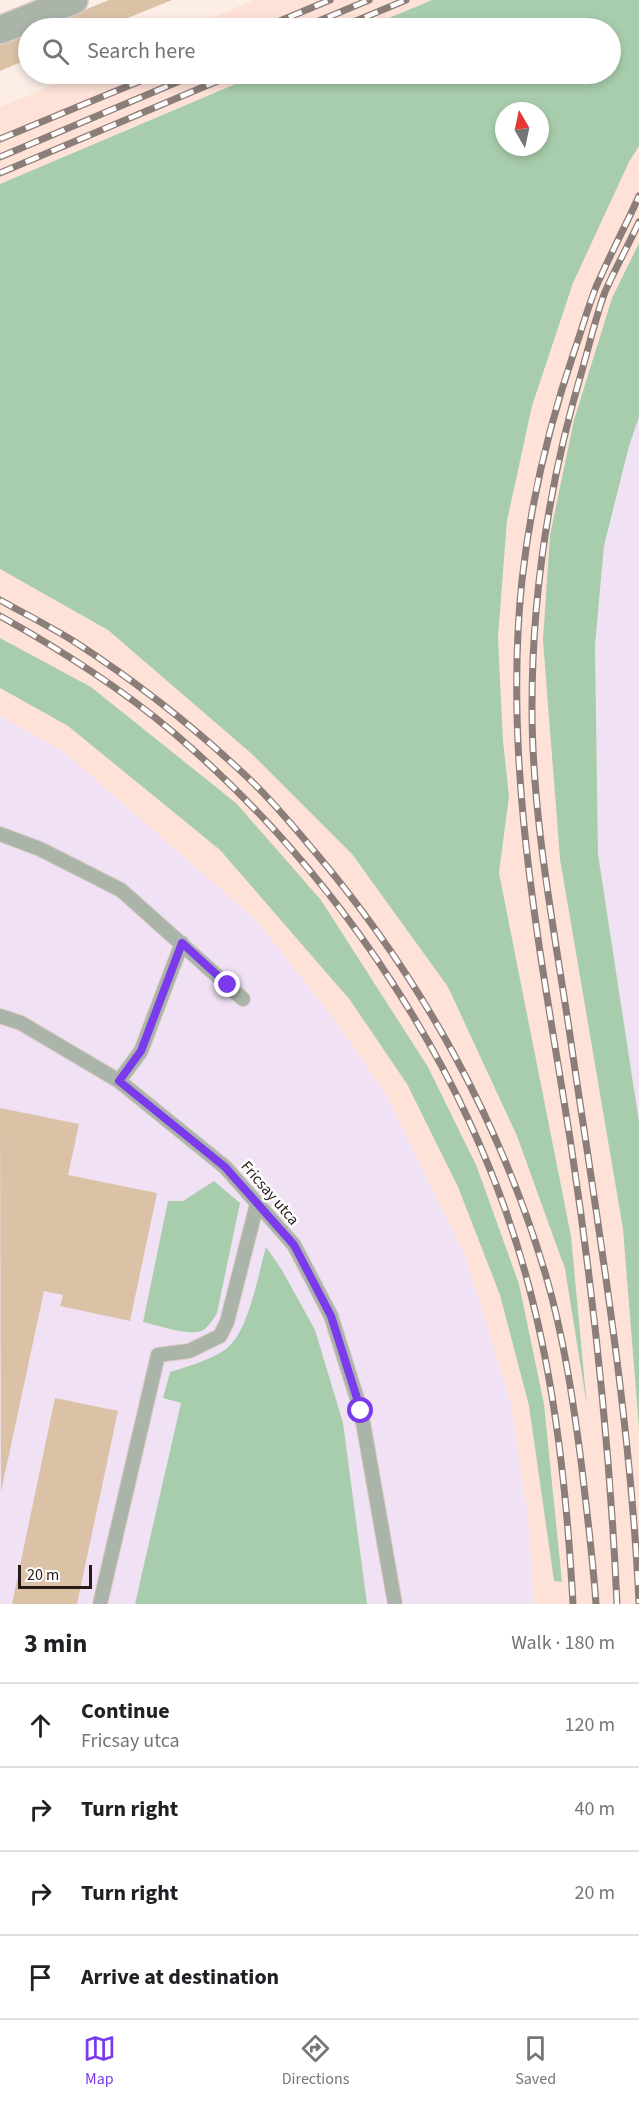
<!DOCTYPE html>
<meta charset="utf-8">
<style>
body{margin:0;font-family:"Source Sans 3",sans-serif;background:#f2f2f2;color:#202124}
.compass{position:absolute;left:495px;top:102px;width:54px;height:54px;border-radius:50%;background:#fff;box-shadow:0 3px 9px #0003;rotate:351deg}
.scale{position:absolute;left:18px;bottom:15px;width:74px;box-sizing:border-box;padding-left:6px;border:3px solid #281b16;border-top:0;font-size:16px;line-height:21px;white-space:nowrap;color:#281b16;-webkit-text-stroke:4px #fefefe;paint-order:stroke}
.stop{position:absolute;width:18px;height:18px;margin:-14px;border:4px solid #7c3aed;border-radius:50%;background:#fff}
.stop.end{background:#7c3aed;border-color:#fff;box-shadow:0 2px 6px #0008}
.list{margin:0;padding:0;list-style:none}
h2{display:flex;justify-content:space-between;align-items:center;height:78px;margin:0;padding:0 24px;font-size:26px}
h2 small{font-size:20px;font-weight:400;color:#757577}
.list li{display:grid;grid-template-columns:39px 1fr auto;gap:18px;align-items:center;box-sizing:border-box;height:84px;padding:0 24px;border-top:2px solid #e0e0e0}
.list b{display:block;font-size:22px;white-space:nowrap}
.list p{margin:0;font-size:20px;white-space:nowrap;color:#757577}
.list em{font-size:20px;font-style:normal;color:#757577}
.icon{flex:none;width:33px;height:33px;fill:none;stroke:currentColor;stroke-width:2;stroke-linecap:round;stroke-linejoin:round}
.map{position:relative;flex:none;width:639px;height:1604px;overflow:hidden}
.search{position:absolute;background:#fff;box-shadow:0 3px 9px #0003;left:18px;right:18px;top:18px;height:66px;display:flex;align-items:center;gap:15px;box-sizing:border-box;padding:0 21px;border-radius:33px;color:#757577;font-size:22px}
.sheet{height:414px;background:#fff}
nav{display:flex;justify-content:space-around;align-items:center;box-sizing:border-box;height:84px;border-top:2px solid #e0e0e0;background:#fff;font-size:16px;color:#757577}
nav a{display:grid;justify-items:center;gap:3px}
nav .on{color:#7c3aed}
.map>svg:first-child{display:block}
.built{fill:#fee2d8}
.industrial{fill:#f0e1f4}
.green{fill:#a8cdac;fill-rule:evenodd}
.building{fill:#dbc2a7}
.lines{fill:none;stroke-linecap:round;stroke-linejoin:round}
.service-casing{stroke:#dacbc6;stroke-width:16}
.minor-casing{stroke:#dacbc6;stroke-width:30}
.service{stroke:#aab4a9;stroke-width:14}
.minor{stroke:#aab4a9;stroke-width:27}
.rail-casing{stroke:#8b7d78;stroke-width:7}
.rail{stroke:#fefefe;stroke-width:4.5;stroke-dasharray:14;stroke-linecap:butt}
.route{stroke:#7c3aed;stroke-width:8}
.labels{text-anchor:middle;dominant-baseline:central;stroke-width:5;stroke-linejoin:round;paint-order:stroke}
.street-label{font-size:16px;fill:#281b16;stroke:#fefefe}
</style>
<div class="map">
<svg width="639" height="1604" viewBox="0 0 639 1604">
<rect width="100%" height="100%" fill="#fcede7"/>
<path class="built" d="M 254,0 L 432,0 L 365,28 L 187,28 Z
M 80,74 L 259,74 L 0,184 L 0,107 Z
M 639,146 L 639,243 L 612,298 L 574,420 L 550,535 L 552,750 L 560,859 L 623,1229 L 639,1429 L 639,1604 L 534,1604 L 528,1516 L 510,1400 L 465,1256 L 387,1096 L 335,1020 L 255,919 L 63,752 L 0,716 L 0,688 L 68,726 L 220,850 L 350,1000 L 407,1084 L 458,1187 L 500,1295 L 529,1406 L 544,1404 L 519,1284 L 477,1167 L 428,1067 L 321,900 L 91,687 L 0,638 L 0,569 L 108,630 L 253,755 L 352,854 L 448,987 L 517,1136 L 565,1269 L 586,1392 L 571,1236 L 499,873 L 509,796 L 503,741 L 498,637 L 507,521 L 532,406 L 573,283 L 629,162 Z"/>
<path class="industrial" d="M 639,417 L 639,1122 L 598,854 L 595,645 L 604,547 L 629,446 Z
M 0,716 L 63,751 L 255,919 L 335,1020 L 387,1096 L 465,1256 L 510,1400 L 528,1516 L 534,1604 L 0,1604 Z"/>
<path class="green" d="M 432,0 L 639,0 L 639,146 L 629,162 L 573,283 L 532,406 L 507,521 L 498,637 L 503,741 L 509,796 L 499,873 L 571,1236 L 587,1406 L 565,1269 L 517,1136 L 448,987 L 352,854 L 253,755 L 108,630 L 0,569 L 0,184 L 259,74 L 610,74 L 610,28 L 365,28 ZM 504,111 L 540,111 L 540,147 L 504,147 Z
M 639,243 L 639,417 L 629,446 L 604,546 L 595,645 L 598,854 L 639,1122 L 639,1429 L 623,1229 L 560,859 L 543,640 L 550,535 L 574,420 L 612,298 Z
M 0,638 L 91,687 L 236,803 L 321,900 L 428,1067 L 477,1167 L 519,1284 L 544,1404 L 562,1582 L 554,1581 L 529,1406 L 500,1295 L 458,1187 L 407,1084 L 350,1000 L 220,850 L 68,726 L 0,688 Z
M 214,1181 L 240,1203 L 217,1313 C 213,1320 208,1328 201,1331 C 188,1336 157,1325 143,1322 L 168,1201 L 183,1201 Z
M 266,1247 L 282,1270 L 315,1330 L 343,1423 L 367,1604 L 135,1604 L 181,1403 L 163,1398 L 170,1372 C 189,1366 210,1360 226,1349 C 249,1332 258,1274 266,1247 Z"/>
<path class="building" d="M 109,0 L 172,0 L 103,28 L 40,28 Z
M 28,33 L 28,59 L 0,71 L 0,45 Z
M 0,1108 L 79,1124 L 68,1175 L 157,1193 L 130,1321 L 60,1306 L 63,1295 L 44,1291 L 1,1492 Z
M 55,1398 L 118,1411 L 77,1604 L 12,1604 Z"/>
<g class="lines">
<g class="service-casing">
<path id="service" d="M 0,834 L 40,849 L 121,890 L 243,999
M 0,1016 L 21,1023 L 119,1081 L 225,1167 L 294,1245 L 331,1316 L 361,1411 L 395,1604
M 119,1081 L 141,1051 L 182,943
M 100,1604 L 158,1355 L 189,1351 L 220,1336 L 227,1322 L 257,1204"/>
</g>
<g class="minor-casing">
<path id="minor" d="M 0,30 L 74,0"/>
</g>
<use href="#service" class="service"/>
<use href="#minor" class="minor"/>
<g class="rail-casing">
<path id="rail" d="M 263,28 L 330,0
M 302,28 L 369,0
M 339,28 L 406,0
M 0,139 L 157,74
M 0,157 L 196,74
M 0,173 L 234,74
M 639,222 C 628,246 615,269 605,292 C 596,316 590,342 583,367 C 550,478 532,591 532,707 C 532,813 552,918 568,1022 C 596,1215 630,1408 639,1603
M 0,600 C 25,614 51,627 75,642 C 135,681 193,726 245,775 C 270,798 293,826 315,852 C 420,976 500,1120 546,1276 C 564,1337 574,1406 582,1469 C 587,1514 593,1559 596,1604
M 0,616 C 58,648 125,691 175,734 C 339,874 472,1073 528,1283 C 556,1388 567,1496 573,1604
M 617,1604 C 610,1451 594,1297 571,1145 C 542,959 502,769 522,580 C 531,499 549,425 575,349 C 582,329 588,307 596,287 C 609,257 625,227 639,196"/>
</g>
<use href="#rail" class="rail"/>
</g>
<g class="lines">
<path class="route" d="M 228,985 L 182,943 L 141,1051 L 119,1081 L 225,1167 L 294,1245 L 331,1316 L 361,1411"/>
</g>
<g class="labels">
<g class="street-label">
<text transform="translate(270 1193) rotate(49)">Fricsay utca</text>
</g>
</g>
</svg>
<svg class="compass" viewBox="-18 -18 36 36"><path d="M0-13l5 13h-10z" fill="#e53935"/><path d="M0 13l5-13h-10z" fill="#757577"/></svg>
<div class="scale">20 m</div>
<div class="stop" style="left:361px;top:1411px"></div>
<div class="stop end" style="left:228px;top:985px"></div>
<div class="search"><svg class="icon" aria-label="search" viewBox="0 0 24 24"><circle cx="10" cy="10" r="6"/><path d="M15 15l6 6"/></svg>Search here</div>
</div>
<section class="sheet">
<h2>3 min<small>Walk · 180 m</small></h2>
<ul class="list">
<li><svg class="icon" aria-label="ahead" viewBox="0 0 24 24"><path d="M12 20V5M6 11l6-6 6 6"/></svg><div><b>Continue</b><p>Fricsay utca</p></div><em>120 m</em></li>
<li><svg class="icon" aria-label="right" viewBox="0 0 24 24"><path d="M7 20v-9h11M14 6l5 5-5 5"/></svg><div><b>Turn right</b></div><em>40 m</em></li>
<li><svg class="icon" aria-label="right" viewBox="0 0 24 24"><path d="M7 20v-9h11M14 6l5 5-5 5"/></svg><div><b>Turn right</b></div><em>20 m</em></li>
<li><svg class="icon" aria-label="arrive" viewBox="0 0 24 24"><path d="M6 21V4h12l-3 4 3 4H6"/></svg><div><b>Arrive at destination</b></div></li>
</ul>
</section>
<nav>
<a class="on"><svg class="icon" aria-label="map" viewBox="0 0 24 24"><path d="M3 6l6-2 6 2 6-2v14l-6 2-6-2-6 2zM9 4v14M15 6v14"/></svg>Map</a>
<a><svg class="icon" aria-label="directions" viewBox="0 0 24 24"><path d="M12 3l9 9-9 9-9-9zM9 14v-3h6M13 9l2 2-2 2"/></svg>Directions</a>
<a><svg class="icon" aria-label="saved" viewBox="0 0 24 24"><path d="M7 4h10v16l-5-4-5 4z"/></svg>Saved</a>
</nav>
